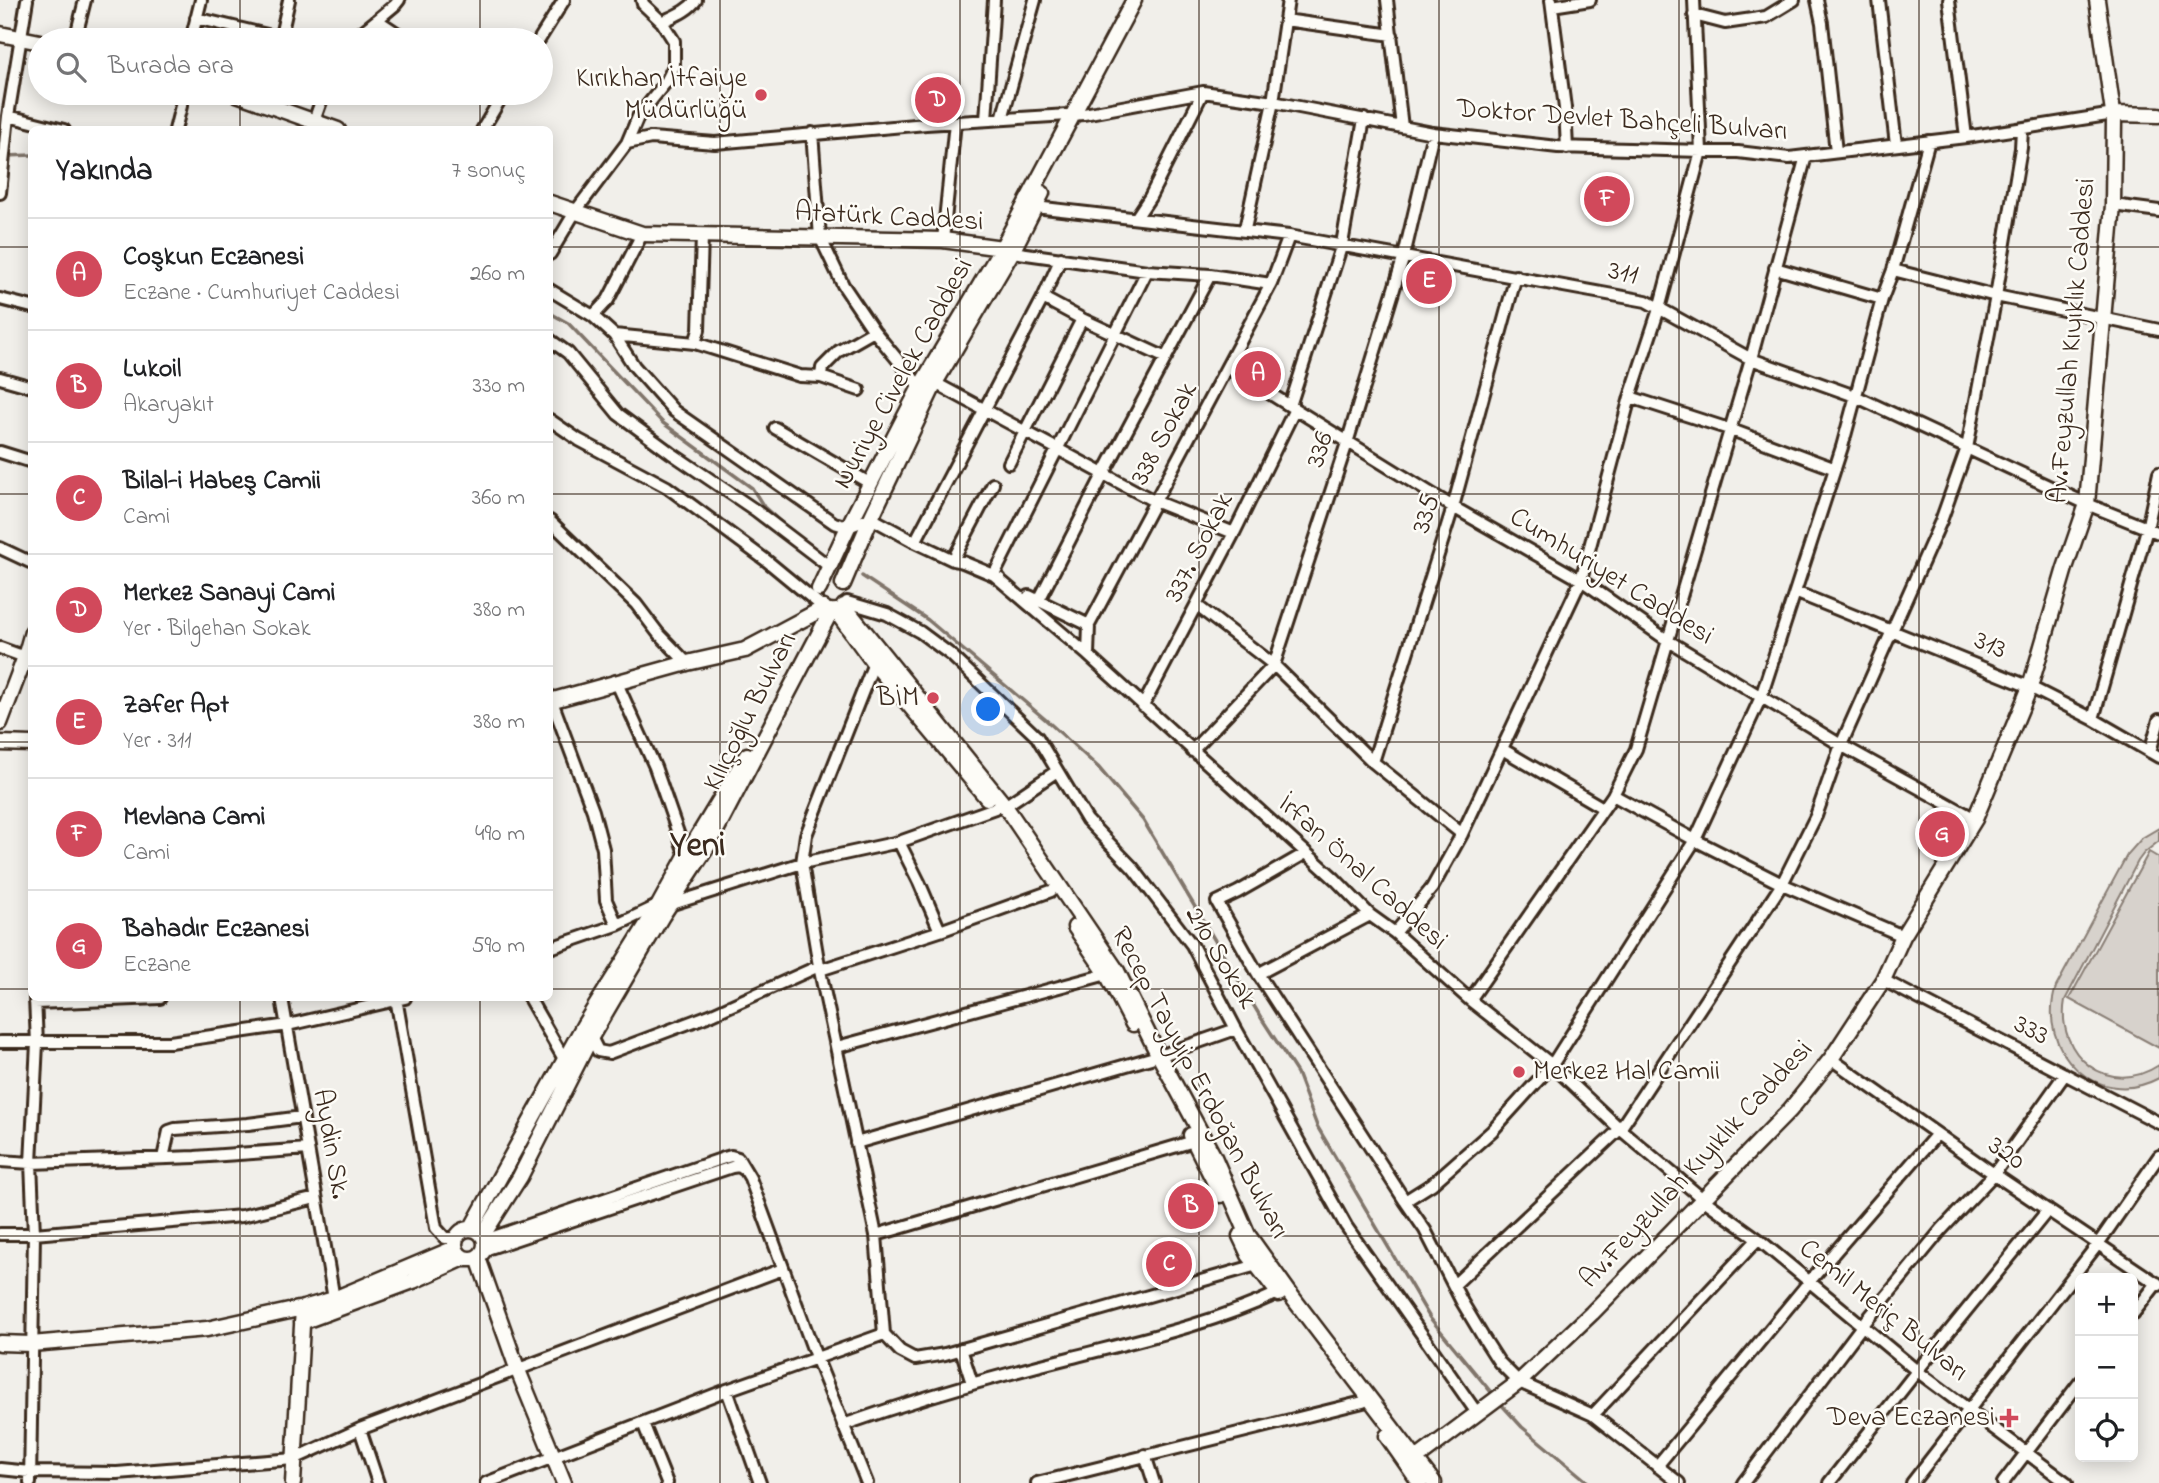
<!DOCTYPE html>
<html lang="tr">
<meta charset="utf-8">
<style>
body{margin:0;font-family:"Indie Flower",sans-serif;background:#f2f2f2;color:#202124}
.controls{position:absolute;right:21px;bottom:21px;display:grid;overflow:hidden;border-radius:10px;box-shadow:0 4px 18px #0003}
.controls button{width:63px;height:63px;display:grid;place-items:center;padding:0;border:0;border-bottom:2px solid #e0e0e0;background:#fff;color:#202124;font:35px sans-serif}
.you{position:absolute;left:989px;top:710px;width:24px;height:24px;margin:-18px;border:5px solid #fff;border-radius:50%;background:#1a73e8;box-shadow:0 0 0 10px #1a73e833}
.badge{display:grid;place-items:center;width:46px;height:46px;border-radius:50%;background:#d1495b;color:#fff;font-size:23px;font-weight:700}
.pin{position:absolute;translate:-50% -50%;border:4px solid #fff;box-shadow:0 2px 7px #0006}
.list{margin:0;padding:0;list-style:none}
h2{display:flex;justify-content:space-between;align-items:center;height:91px;margin:0;padding:0 28px;font-size:30px}
h2 small{font-size:23px;font-weight:400;color:#757577}
.list li{display:grid;grid-template-columns:46px 1fr auto;gap:21px;align-items:center;box-sizing:border-box;height:112px;padding:0 28px;border-top:2px solid #e0e0e0}
.list b{display:block;font-size:26px;white-space:nowrap}
.list p{margin:0;font-size:23px;white-space:nowrap;color:#757577}
.list em{font-size:23px;font-style:normal;color:#757577}
.icon{flex:none;width:38px;height:38px;fill:none;stroke:currentColor;stroke-width:2;stroke-linecap:round;stroke-linejoin:round}
.map{position:relative;flex:none;width:2159px;height:1483px;overflow:hidden}
.search{position:absolute;background:#fff;box-shadow:0 4px 18px #0003;left:28px;top:28px;width:525px;height:77px;display:flex;align-items:center;gap:18px;box-sizing:border-box;padding:0 24px;border-radius:38px;color:#757577;font-size:26px}
.panel{position:absolute;background:#fff;box-shadow:0 4px 18px #0003;left:28px;top:126px;width:525px;height:875px;border-radius:10px}
.map>svg:first-child{display:block}
.green{fill:#d7d2cc;stroke:#897e75;stroke-width:2}
.lines{fill:none;stroke-linecap:round;stroke-linejoin:round}
.stream{stroke:#80746b;stroke-width:3.5}
.street-casing{stroke:#3b2a1e;stroke-width:16}
.secondary-casing{stroke:#3b2a1e;stroke-width:19}
.street{stroke:#fdfcf7;stroke-width:10}
.secondary{stroke:#fdfcf7;stroke-width:14}
.grid{fill:none;stroke:#3b2a1e;stroke-width:2;stroke-opacity:0.55}
.poi-dot{fill:#d1495b;stroke:#fdfcf7;stroke-width:2.5}
.labels{text-anchor:middle;dominant-baseline:central;stroke-width:5;stroke-linejoin:round;paint-order:stroke}
.poi-label{font-size:28px;fill:#3b2a1e;stroke:#fdfcf7;text-anchor:end}
.street-label{font-size:28px;fill:#3b2a1e;stroke:#fdfcf7}
.district-label{font-size:35px;font-weight:bold;fill:#3b2a1e;stroke:#fdfcf7}
</style>
<div class="map">
<svg width="2159" height="1483" viewBox="0 0 2159 1483">
<rect width="100%" height="100%" fill="#f1efea"/>
<filter id="ink" filterUnits="userSpaceOnUse"><feTurbulence type="fractalNoise" baseFrequency=".0143" numOctaves="2"/><feDisplacementMap in="SourceGraphic" scale="14" xChannelSelector="R" yChannelSelector="G"/><feConvolveMatrix kernelMatrix="1 2 1 2 8 2 1 2 1" color-interpolation-filters="sRGB"/></filter>
<g filter="url(#ink)">
<path class="green" d="M 2159,828 L 2159,841 L 2144,853 L 2138,861 L 2065,1000 C 2055,1056 2109,1098 2159,1065 L 2159,1078 C 2097,1111 2035,1051 2056,987 L 2127,855 L 2142,838 Z
M 2149,852 L 2159,858 L 2159,1048 L 2069,999 Z"/>
<g class="lines">
<path class="stream" d="M 6,156 L 32,155
M 550,313 L 568,323 L 663,423 L 752,488 L 764,507 L 793,533
M 862,576 L 928,620 L 1046,720 L 1098,767 L 1143,820 L 1260,1016 L 1297,1073 L 1317,1126 L 1430,1318 L 1495,1397
M 1500,1403 L 1522,1427 L 1589,1483"/>
<g class="street-casing">
<path id="street" d="M 1387,0 L 1402,127
M 1551,0 L 1565,108 L 1567,148
M 1817,0 L 1822,23 L 1836,152
M 1879,0 L 1896,145
M 1949,0 L 1966,137
M 1552,6 L 1590,0
M 1694,15 L 1725,23 L 1766,17 L 1794,0
M 196,18 L 280,38
M 377,20 L 395,5 L 399,0
M 1285,20 L 1392,35
M 662,22 C 674,16 688,11 696,0
M 75,40 L 85,0
M 191,40 L 201,0
M 280,40 L 289,0
M 352,40 L 377,20 L 407,40
M 539,40 L 564,0
M 8,116 L 64,130
M 1002,119 L 1035,0
M 986,120 L 994,0
M 314,121 L 324,93
M 175,130 L 181,106 L 182,93
M 482,130 L 504,93
M 812,133 L 820,237 L 843,285 L 874,331 L 920,387 L 935,383 L 1154,501 L 1234,533
M 627,143 L 651,138 L 715,143 L 926,124 L 1084,114 L 1203,92 L 1273,102 L 1433,133 L 1558,147 L 1738,152 L 1789,158 L 1966,137 L 2114,114
M 0,193 L 8,116 L 27,0
M 2113,205 L 2159,211
M 1035,207 L 1289,236 L 1646,301 L 1751,359 L 1855,396 L 2087,504 L 2159,533
M 1136,218 L 1150,197 L 1203,92
M 1245,229 L 1273,102 L 1288,0
M 943,240 L 955,122
M 1012,252 L 1147,271 L 1210,275 L 1271,284
M 550,254 L 575,212 L 627,143 L 638,117 L 666,82 L 674,66 L 674,41 L 662,22 L 643,4 L 642,0
M 1775,268 L 1882,299
M 1893,270 L 1996,296 L 2159,330
M 550,290 L 593,316 L 614,335 L 634,366 L 674,411 L 834,523 L 848,527 L 871,518 L 915,542 L 953,560 L 963,562 L 994,575 L 1088,655 L 1335,879 L 1370,915 L 1395,933 L 1470,1000 L 1552,1065 L 1620,1129 L 1704,1200 L 1758,1239 L 1917,1371 L 2067,1483
M 1043,298 L 1082,319 L 1166,358
M 0,299 L 32,307
M 593,316 L 608,300 L 642,234
M 614,335 L 695,343 L 800,376 L 821,377 L 859,390
M 550,340 L 568,353 L 618,414 L 671,453 L 755,510 L 830,567
M 695,343 L 699,330 L 702,236
M 1227,367 L 1453,507 L 1581,580 L 1667,640 L 1841,745 L 1975,819
M 821,377 L 822,368 L 839,351 L 874,331
M 0,378 L 32,387
M 1630,397 L 1729,429 L 1833,468
M 1290,406 L 1342,244 L 1364,119
M 550,420 L 579,440 L 667,487 L 767,561 L 824,608
M 775,428 L 871,484
M 0,452 L 32,462
M 1009,463 L 1082,319
M 550,521 L 636,604 L 658,633 L 687,663
M 915,542 L 1043,298 L 1061,258
M 0,548 L 32,563
M 953,560 L 993,484
M 1000,579 L 994,575 L 1147,271
M 1795,592 L 2030,687 L 2093,719 L 2159,757
M 1029,596 L 1089,625
M 847,602 L 887,614 L 920,632 L 951,655 L 1037,737 L 1087,820 L 1133,868 L 1192,945 L 1236,1029 L 1346,1226 L 1477,1413
M 1038,602 L 1103,475 L 1210,275
M 1196,605 L 1274,665 L 1373,762 L 1462,834
M 0,648 L 25,657
M 1088,655 L 1089,625 L 1271,284 L 1289,236
M 874,663 L 806,835 L 802,863 L 819,966 L 876,1235 L 884,1334 L 900,1351 L 915,1359 L 945,1354 L 1257,1265
M 616,681 L 655,767 L 686,856
M 550,696 L 593,811 L 603,849 L 606,900 L 617,925
M 1143,706 L 1234,533 L 1295,409
M 2093,719 L 2147,529 L 2159,473
M 1502,749 L 1603,808
M 1192,751 L 1274,665 L 1347,443 L 1404,256 L 1433,133
M 2150,752 L 2159,720
M 1373,762 L 1453,507 L 1516,276
M 1613,795 L 1695,840 L 1782,884 L 1903,936
M 1005,806 L 1057,771
M 899,842 L 919,882 L 940,931
M 1370,915 L 1258,974 L 1405,1201
M 1395,933 L 1432,888 L 1462,834 L 1581,580 L 1630,397 L 1659,309 L 1701,151 L 1694,0
M 550,948 L 617,925 L 659,905 L 669,905 L 802,863 L 899,842 L 995,808
M 820,970 L 940,931 L 1051,891
M 1258,974 L 1217,902 L 1238,892 L 1306,853
M 1883,980 L 2159,1123
M 282,998 L 334,1299
M 396,998 L 436,1228 L 445,1238 L 456,1238
M 529,998 L 564,1059
M 1470,1000 L 1613,795 L 1636,749 L 1751,359 L 1806,156
M 35,1003 L 160,998
M 591,1037 L 598,1051 L 609,1053 L 710,1015 L 819,966
M 0,1042 L 170,1042 L 288,1025 L 405,998
M 837,1047 L 1107,974
M 1159,1056 L 1236,1029
M 1831,1059 L 1994,1174 L 2159,1285
M 856,1143 L 1151,1058
M 163,1158 L 169,1131 L 175,1129 L 248,1124 L 302,1117
M 0,1161 L 31,1163 L 195,1157 L 308,1149
M 0,1234 L 34,1234 L 242,1216 L 316,1198
M 876,1235 L 1194,1141
M 485,1240 L 724,1158 L 731,1156 L 738,1158 L 750,1178 L 816,1357 L 867,1483
M 484,1250 L 732,1167 L 739,1166 L 745,1170
M 1454,1285 L 1620,1129 L 1782,884 L 1816,816 L 1841,745 L 1941,521 L 1967,448 L 1996,296 L 2021,148 L 2022,129
M 2133,1314 L 2157,1283
M 961,1349 L 972,1383
M 727,1390 L 760,1483
M 1593,1415 L 1758,1239
M 643,1423 L 667,1483
M 843,1425 C 917,1399 992,1377 1069,1358 C 1139,1340 1212,1324 1278,1293
M 360,1429 L 378,1483
M 1145,1455 L 1154,1483
M 1657,1466 L 1809,1282 L 1937,1134
M 0,1469 L 30,1472 L 117,1473 L 294,1459 L 360,1429 L 783,1269
M 30,1483 L 34,1234 L 31,1163 L 37,1043 L 35,998
M 486,1483 L 727,1390 L 884,1334
M 1037,1483 L 1363,1402
M 1679,1483 L 1593,1415 L 1519,1382 L 1499,1362 L 1483,1337 L 1462,1302 L 1425,1230 L 1405,1201 L 1432,1184 L 1492,1131 L 1552,1065 L 1695,840 L 1761,697 L 1842,447 L 1882,299 L 1893,270 L 1929,141
M 1743,1483 L 1862,1326 L 1942,1229 L 1994,1174 L 2065,1074
M 1829,1483 L 1917,1371 L 2048,1210
M 1912,1483 L 2098,1244 L 2159,1156
M 2003,1483 L 2080,1382"/>
</g>
<g class="secondary-casing">
<path id="secondary" d="M 0,34 L 40,42
M 234,93 L 338,130
M 2114,114 L 2159,115
M 550,203 L 642,234 L 943,240 L 1002,248 L 1007,250
M 843,584 L 871,518 L 935,383 L 1012,252 L 1042,193
M 819,589 L 848,527 L 920,387 L 1002,248 L 1134,0
M 844,606 L 1005,806 L 1117,971 L 1156,1050 L 1214,1157 L 1248,1235 L 1293,1298 L 1434,1483
M 836,611 L 874,663 L 987,798
M 550,701 L 687,663 L 745,650 L 824,608
M 0,723 L 25,657 L 32,632
M 0,743 L 32,744
M 1075,927 L 1107,974 L 1133,1024
M 1191,1135 L 1221,1195
M455 1244a15 15 0 1 1 30 0a15 15 0 1 1-30 0Z
M 471,1229 L 584,1025 L 659,905 L 686,856 L 747,755
M 483,1235 L 520,1177 L 591,1037 L 662,916 L 709,844 L 831,611
M 1240,1236 L 1249,1255 L 1279,1294
M 478,1258 L 517,1368 L 564,1483
M 302,1322 L 413,1281 L 464,1258
M 0,1343 L 31,1344 L 207,1329 L 303,1308 L 334,1299 L 455,1248
M 1387,1436 L 1420,1483
M 1416,1459 L 1519,1382 L 1592,1313 L 1790,1110 L 1831,1059 L 1883,980 L 1903,936 L 1975,819 L 2030,687 L 2065,568 L 2087,504 L 2113,205 L 2114,120 L 2097,0
M 293,1483 L 303,1308"/>
</g>
<use href="#street" class="street"/>
<use href="#secondary" class="secondary"/>
</g>
</g>
<path class="grid" d="M 240,0 L 240,40M 480,0 L 480,40M 720,0 L 720,1483M 960,0 L 960,1483M 1199,0 L 1199,1483M 1439,0 L 1439,1483M 1679,0 L 1679,1483M 1919,0 L 1919,1483M 240,93 L 240,130M 480,93 L 480,130M 0,247 L 32,247M 550,247 L 2159,247M 0,494 L 32,494M 550,494 L 2159,494M 0,742 L 32,742M 550,742 L 2159,742M 0,989 L 32,989M 550,989 L 2159,989M 240,998 L 240,1483M 480,998 L 480,1483M 0,1236 L 2159,1236"/>
<g class="poi-dot">
<circle cx="761" cy="95" r="7"/>
<circle cx="933" cy="698" r="7"/>
<circle cx="1519" cy="1072" r="7"/>
<path d="M2005.5 1407.5h7v7h7v7h-7v7h-7v-7h-7v-7h7z"/>
</g>
<g class="labels">
<g class="poi-label">
<text x="747" y="79">Kırıkhan İtfaiye<tspan x="747" dy="32">Müdürlüğü</tspan></text>
<text x="919" y="698">BİM</text>
<text x="1533" y="1072" text-anchor="start">Merkez Hal Camii</text>
<text x="1995" y="1418">Deva Eczanesi</text>
</g>
<g class="street-label">
<text transform="translate(1622 121) rotate(4)">Doktor Devlet Bahçeli Bulvarı</text>
<text transform="translate(889 218) rotate(3)">Atatürk Caddesi</text>
<text transform="translate(1623 274) rotate(11)">311</text>
<text transform="translate(2073 341) rotate(-85)">Av.Feyzullah Kıyıklık Caddesi</text>
<text transform="translate(904 374) rotate(-61)">Nuriye Civelek Caddesi</text>
<text transform="translate(1165 434) rotate(-62)">338 Sokak</text>
<text transform="translate(1321 450) rotate(-72)">336</text>
<text transform="translate(1427 514) rotate(-73)">335</text>
<text transform="translate(1200 548) rotate(-63)">337. Sokak</text>
<text transform="translate(1611 577) rotate(32)">Cumhuriyet Caddesi</text>
<text transform="translate(1990 646) rotate(23)">313</text>
<text transform="translate(751 712) rotate(-63)">Kılıçoğlu Bulvarı</text>
<text transform="translate(1362 873) rotate(42)">İrfan Önal Caddesi</text>
<text transform="translate(1220 958) rotate(59)">210 Sokak</text>
<text transform="translate(2031 1031) rotate(27)">333</text>
<text transform="translate(1199 1083) rotate(62)">Recep Tayyip Erdoğan Bulvarı</text>
<text transform="translate(330 1144) rotate(80)">Aydin Sk.</text>
<text transform="translate(2006 1154) rotate(34)">320</text>
<text transform="translate(1697 1165) rotate(-47)">Av.Feyzullah Kıyıklık Caddesi</text>
<text transform="translate(1883 1311) rotate(39)">Cemil Meriç Bulvarı</text>
</g>
<g class="district-label">
<text x="698" y="846">Yeni</text>
</g>
</g>
</svg>
<div class="controls">
<button>+</button>
<button>−</button>
<button><svg class="icon" aria-label="locate" viewBox="0 0 24 24"><circle cx="12" cy="12" r="6"/><path d="M12 2v4M12 18v4M2 12h4M18 12h4"/></svg></button>
</div>
<div class="you"></div>
<div class="pin badge" style="left:1258px;top:374px">A</div>
<div class="pin badge" style="left:1191px;top:1206px">B</div>
<div class="pin badge" style="left:1169px;top:1264px">C</div>
<div class="pin badge" style="left:938px;top:100px">D</div>
<div class="pin badge" style="left:1429px;top:281px">E</div>
<div class="pin badge" style="left:1607px;top:199px">F</div>
<div class="pin badge" style="left:1942px;top:834px">G</div>
<div class="search"><svg class="icon" aria-label="search" viewBox="0 0 24 24"><circle cx="10" cy="10" r="6"/><path d="M15 15l6 6"/></svg>Burada ara</div>
<section class="panel">
<h2>Yakında<small>7 sonuç</small></h2>
<ul class="list">
<li><span class="badge">A</span><div><b>Coşkun Eczanesi</b><p>Eczane · Cumhuriyet Caddesi</p></div><em>260 m</em></li>
<li><span class="badge">B</span><div><b>Lukoil</b><p>Akaryakıt</p></div><em>330 m</em></li>
<li><span class="badge">C</span><div><b>Bilal-i Habeş Camii</b><p>Cami</p></div><em>360 m</em></li>
<li><span class="badge">D</span><div><b>Merkez Sanayi Cami</b><p>Yer · Bilgehan Sokak</p></div><em>380 m</em></li>
<li><span class="badge">E</span><div><b>Zafer Apt</b><p>Yer · 311</p></div><em>380 m</em></li>
<li><span class="badge">F</span><div><b>Mevlana Cami</b><p>Cami</p></div><em>490 m</em></li>
<li><span class="badge">G</span><div><b>Bahadır Eczanesi</b><p>Eczane</p></div><em>590 m</em></li>
</ul>
</section>
</div>
